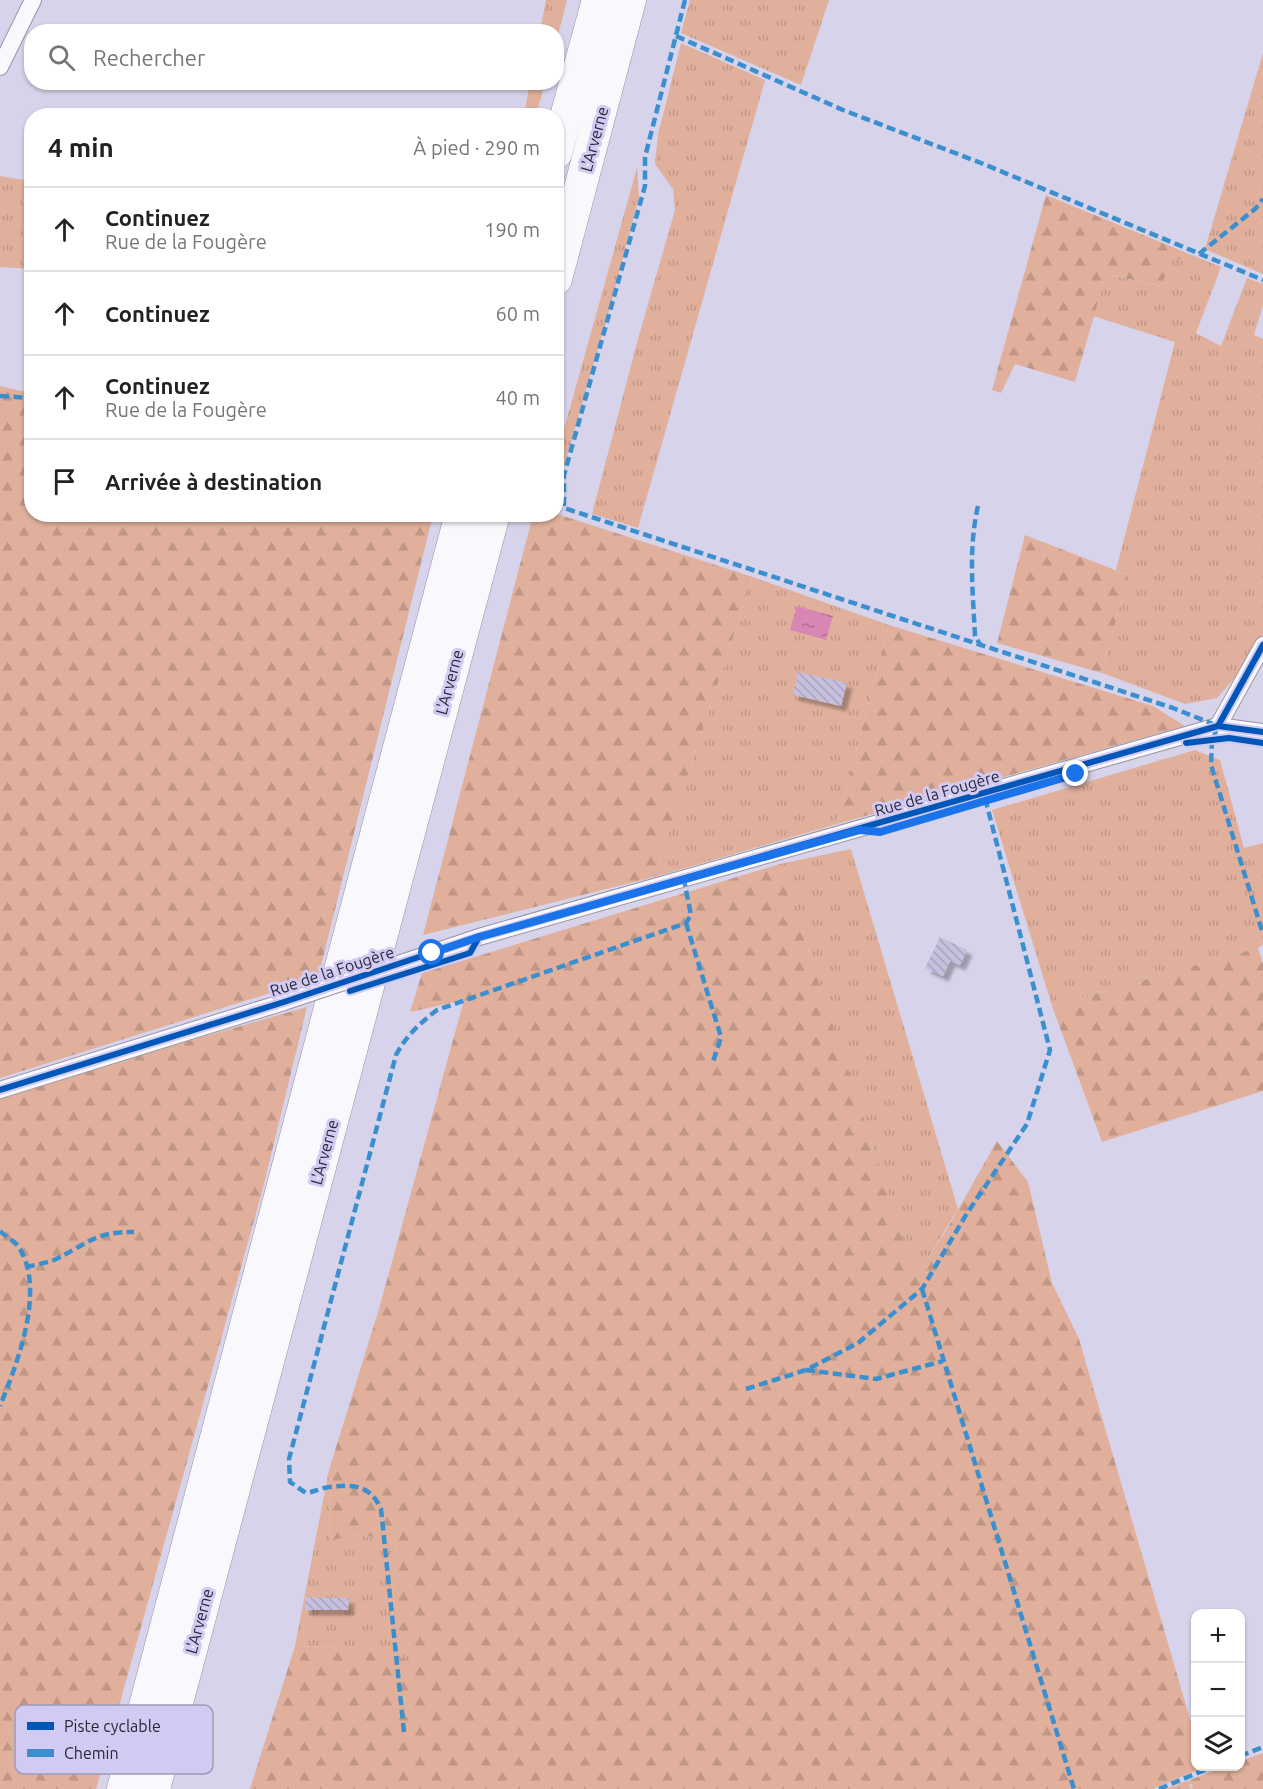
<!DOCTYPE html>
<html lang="fr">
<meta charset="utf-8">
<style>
body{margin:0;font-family:Ubuntu,sans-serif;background:#f2f2f2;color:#222}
.controls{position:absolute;right:18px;bottom:18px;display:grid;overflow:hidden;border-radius:12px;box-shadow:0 2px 4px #0004}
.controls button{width:54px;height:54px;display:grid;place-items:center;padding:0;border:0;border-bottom:2px solid #e0e0e0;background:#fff;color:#222;font:30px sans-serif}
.stop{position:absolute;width:18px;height:18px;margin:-14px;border:4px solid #1a73e8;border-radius:50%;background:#fff}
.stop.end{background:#1a73e8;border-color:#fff;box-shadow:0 2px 6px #0008}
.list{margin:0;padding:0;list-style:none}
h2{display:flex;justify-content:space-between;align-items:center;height:78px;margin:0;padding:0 24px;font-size:26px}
h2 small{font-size:20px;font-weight:400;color:#767676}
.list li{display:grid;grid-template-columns:39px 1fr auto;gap:18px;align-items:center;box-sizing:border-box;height:84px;padding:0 24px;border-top:2px solid #e0e0e0}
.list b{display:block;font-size:22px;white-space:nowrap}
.list p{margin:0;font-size:20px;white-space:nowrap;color:#767676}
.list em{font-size:20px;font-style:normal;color:#767676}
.icon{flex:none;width:33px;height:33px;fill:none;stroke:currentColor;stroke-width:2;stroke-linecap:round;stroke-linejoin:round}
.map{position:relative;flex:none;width:1263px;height:1789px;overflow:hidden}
.search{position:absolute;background:#fff;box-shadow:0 2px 4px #0004;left:24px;top:24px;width:540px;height:66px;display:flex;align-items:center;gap:15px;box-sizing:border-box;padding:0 21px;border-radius:24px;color:#767676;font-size:22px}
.panel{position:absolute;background:#fff;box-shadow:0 2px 4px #0004;left:24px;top:108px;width:540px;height:414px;border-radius:24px}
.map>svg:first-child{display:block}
.grass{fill:url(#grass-tufts)}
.forest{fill:url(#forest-firs)}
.water{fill:url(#water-ripples)}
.building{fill:url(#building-back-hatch);filter:url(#shadow)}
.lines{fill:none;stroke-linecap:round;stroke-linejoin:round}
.minor-casing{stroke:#9794a5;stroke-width:18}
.motorway-casing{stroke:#9794a5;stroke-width:33}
.path{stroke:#d1d0d6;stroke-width:3;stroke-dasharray:4.5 3;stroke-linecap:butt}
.minor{stroke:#f9f8fc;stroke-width:16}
.motorway{stroke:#f9f8fc;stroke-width:32}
.minor-bridge-casing{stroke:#9794a5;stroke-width:18;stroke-linecap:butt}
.minor-bridge{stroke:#f9f8fc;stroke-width:16}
.quiet{stroke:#3b8fcf;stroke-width:4.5;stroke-dasharray:9 4.5;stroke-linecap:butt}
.cycleway-casing{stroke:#d1caf3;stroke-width:10}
.cycleway{stroke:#0057b8;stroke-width:6}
.route{stroke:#1a73e8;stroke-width:8}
.labels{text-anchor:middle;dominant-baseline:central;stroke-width:6;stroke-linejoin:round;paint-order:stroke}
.street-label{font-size:16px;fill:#2a2736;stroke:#d1caf3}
.key{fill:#d1caf3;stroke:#9f99ba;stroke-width:1.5}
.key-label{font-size:16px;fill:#2a2736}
</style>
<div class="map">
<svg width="1263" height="1789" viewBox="0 0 1263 1789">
<defs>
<pattern id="grass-tufts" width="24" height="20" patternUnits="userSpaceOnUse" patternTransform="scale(1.5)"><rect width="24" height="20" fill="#e0b09c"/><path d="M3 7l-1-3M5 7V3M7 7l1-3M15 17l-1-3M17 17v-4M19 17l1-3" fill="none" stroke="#c09787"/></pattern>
<pattern id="forest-firs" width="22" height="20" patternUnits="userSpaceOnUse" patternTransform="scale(1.5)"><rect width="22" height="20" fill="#e0b09c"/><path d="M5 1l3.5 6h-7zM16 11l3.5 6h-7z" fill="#c09787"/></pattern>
<pattern id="water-ripples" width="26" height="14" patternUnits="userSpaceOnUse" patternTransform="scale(1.5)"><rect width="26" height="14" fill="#d886b3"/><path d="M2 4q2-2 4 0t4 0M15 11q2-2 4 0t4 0" fill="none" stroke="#af6e92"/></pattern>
<pattern id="building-back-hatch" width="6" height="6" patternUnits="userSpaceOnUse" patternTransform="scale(1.5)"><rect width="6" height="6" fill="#c6bfde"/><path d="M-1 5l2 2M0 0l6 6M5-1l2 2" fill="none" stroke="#aaa4bf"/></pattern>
<filter id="shadow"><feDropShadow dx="5.5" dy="5.5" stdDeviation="1.5" flood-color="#0004"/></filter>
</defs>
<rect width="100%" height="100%" fill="#d7d3ea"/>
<path class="grass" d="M 546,0 L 567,0 L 557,39 L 556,32 L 540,31 Z
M 690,0 L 829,0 L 801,85 L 681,33 Z
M 681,43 L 765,80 L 638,528 L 592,514 L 638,339 L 675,210 L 673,189 L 655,164 L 658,135 Z
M 1263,53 L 1263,274 L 1205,249 Z
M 530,83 L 545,83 L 536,115 L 524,115 Z
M 637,168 L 639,197 L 611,304 L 560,480 L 557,476 L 557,454 Z
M 0,176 L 31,181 L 31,269 L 0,267 Z
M 1172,257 L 1203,266 L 1209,262 L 1221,267 L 1196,333 L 1221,346 L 1247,278 L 1263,284 L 1263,305 L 1254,335 L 1263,339 L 1263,634 L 1246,665 L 1217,698 L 1185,704 L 1102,673 L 1128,575 L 1116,570 L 1175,342 L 1093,316 L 1106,274 L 1160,286 Z
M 753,577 L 889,625 L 837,824 L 654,877 Z
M 1195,750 L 1220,760 L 1244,848 L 1263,843 L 1263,944 L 1258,948 L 1052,1006 L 992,810 Z
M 851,849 L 958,1209 L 916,1278 L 780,864 Z
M 329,1470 L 330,1541 L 354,1535 L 396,1539 L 392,1618 L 420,1663 L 347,1647 L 295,1646 Z"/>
<path class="forest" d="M 1046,195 L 1209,262 L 1203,267 L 1172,257 L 1161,286 L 1106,274 L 1075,382 L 1015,364 L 1001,393 L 992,390 Z
M 0,386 L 31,393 L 32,514 L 433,515 L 318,978 L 0,1078 Z
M 557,514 L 753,577 L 654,877 L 423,935 L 533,515 Z
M 1025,535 L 1128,575 L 1102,673 L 997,643 Z
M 889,625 L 1153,706 L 1185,726 L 837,824 Z
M 780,864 L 916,1277 L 947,1229 L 997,1141 L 1028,1182 L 1052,1283 L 1079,1339 L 1195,1736 L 1196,1766 L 1204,1767 L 1153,1789 L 250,1789 L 295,1646 L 347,1647 L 419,1662 L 392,1618 L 396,1539 L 354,1535 L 330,1541 L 329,1470 L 379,1309 L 464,1000 L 410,1012 L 422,973 Z
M 1258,948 L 1263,964 L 1263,1091 L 1102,1142 L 1052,1006 Z
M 307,1007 L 263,1188 L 96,1789 L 0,1789 L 0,1095 Z
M 1263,1753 L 1263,1789 L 1165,1789 L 1225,1767 L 1240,1766 L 1241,1761 Z"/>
<path class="water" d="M 797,606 L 833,616 L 826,640 L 790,630 Z"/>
<path class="building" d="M 798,672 L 847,683 L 841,706 L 793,695 Z
M 940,937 L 967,950 L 960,965 L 950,961 L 943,976 L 925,968 Z
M 305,1597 L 349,1598 L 348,1610 L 305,1610 Z"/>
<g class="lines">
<g class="minor-casing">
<path id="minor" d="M 0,67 L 33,0
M 1218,726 L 1263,645
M 479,937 L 1218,726 L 1263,732
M 0,1090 L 284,1002"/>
</g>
<g class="motorway-casing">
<path id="motorway" d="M 556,153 L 598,0
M 556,279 L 630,0
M 123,1789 L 461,514
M 154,1789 L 494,514"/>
</g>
<path class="path" d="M 1188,1777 L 1192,1789"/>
<use href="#minor" class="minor"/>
<use href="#motorway" class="motorway"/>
<g class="minor-bridge-casing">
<path id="minor-bridge" d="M 284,1002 L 479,937"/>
</g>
<use href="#minor-bridge" class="minor-bridge"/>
<path class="quiet" d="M 685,0 L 645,157 L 645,186 L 564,475 L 564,508 L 1173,708 L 1218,726 L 1212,741 L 1211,765 L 1263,934
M 676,36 L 843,110 L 981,163 L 1263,280
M 1199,254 L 1255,209 L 1263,199
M 0,396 L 32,398
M 978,506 C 968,549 973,593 975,636 L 981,646
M 686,923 L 721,1037 L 712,1065
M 0,1231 C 5,1236 14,1241 18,1246 C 47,1288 17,1364 0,1406
M 26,1267 C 35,1265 46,1263 54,1260 C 86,1245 95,1231 134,1232
M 922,1289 L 1074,1789
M 806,1370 L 876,1379 L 943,1361
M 746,1389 L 806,1370 L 858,1343 L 922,1289 L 966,1215 L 1027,1124 L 1050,1050 L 984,794
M 404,1732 L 381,1509 C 370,1483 349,1484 324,1488 C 317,1490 313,1492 306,1493 L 290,1482 L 289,1459 L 396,1055 C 406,1036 420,1023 437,1010 L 686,923 L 691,915 L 684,880
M 1240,1756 L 1263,1747
M 1159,1789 L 1214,1766"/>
<g class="cycleway-casing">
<path id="cycleway" d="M 1218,726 L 1263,645
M 1186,743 L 1229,738 L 1263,743
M 350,991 L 470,953 L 479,937
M 0,1090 L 284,1002 L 479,937 L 1218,726 L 1263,732"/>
</g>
<use href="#cycleway" class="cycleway"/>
</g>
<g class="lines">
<path class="route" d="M 432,953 L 479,937 L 860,830 L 880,832 L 1076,774"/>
</g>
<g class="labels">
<g class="street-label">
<text transform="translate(594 139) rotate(-75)">L'Arverne</text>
<text transform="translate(449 682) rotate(-75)">L'Arverne</text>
<text transform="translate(937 793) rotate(-16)">Rue de la Fougère</text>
<text transform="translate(332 971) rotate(-18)">Rue de la Fougère</text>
<text transform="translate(324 1152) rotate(-75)">L'Arverne</text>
<text transform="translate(199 1621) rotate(-75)">L'Arverne</text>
</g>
</g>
<rect x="15" y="1705" width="198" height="69" rx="9" class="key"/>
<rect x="27" y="1722" width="27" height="8" fill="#0057b8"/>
<rect x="27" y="1749" width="27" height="8" fill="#3b8fcf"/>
<g class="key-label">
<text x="64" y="1732">Piste cyclable</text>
<text x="64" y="1759">Chemin</text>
</g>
</svg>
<div class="controls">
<button>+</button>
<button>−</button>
<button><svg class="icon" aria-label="layers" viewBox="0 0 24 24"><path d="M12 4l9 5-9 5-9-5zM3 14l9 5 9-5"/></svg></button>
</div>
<div class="stop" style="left:432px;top:953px"></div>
<div class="stop end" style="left:1076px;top:774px"></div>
<div class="search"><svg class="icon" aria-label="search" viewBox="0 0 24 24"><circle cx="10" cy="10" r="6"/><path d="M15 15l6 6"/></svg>Rechercher</div>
<section class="panel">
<h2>4 min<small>À pied · 290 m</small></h2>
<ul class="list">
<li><svg class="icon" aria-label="ahead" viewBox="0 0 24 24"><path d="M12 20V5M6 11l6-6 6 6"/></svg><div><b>Continuez</b><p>Rue de la Fougère</p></div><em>190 m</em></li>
<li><svg class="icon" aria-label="ahead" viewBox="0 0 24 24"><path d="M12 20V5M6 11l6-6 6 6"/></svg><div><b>Continuez</b></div><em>60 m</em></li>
<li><svg class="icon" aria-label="ahead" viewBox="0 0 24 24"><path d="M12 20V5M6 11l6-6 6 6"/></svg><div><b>Continuez</b><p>Rue de la Fougère</p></div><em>40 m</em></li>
<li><svg class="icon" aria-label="arrive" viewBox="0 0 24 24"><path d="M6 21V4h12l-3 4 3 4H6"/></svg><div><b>Arrivée à destination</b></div></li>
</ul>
</section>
</div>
